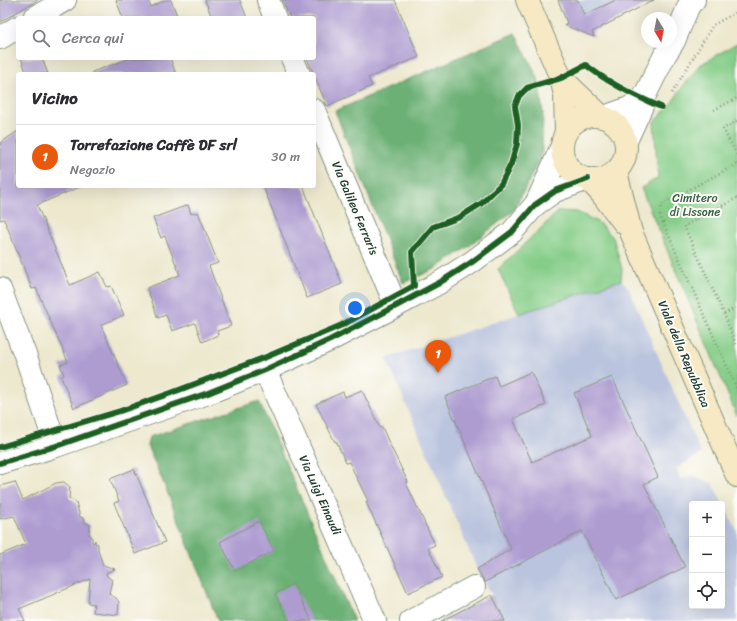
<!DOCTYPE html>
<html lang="it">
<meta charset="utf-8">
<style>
body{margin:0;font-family:Sriracha,sans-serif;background:#f7f7f7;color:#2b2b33}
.controls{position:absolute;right:12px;bottom:12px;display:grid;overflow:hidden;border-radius:4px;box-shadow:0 4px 16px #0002}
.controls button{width:36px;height:36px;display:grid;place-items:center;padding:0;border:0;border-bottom:1px solid #e1e1e2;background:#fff;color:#2b2b33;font:20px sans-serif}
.compass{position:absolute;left:641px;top:12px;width:36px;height:36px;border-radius:50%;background:#fff;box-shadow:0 4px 16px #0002;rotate:170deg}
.you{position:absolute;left:355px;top:308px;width:14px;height:14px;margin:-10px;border:3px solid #fff;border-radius:50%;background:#1a73e8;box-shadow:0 0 0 6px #1a73e833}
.badge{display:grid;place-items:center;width:26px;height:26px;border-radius:50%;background:#ea580c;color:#fff;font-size:13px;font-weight:700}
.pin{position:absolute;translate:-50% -33px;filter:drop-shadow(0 1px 2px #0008)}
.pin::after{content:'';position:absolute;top:21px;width:14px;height:12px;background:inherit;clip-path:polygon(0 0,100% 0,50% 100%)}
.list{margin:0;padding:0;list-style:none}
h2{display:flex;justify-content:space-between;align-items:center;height:52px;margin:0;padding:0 16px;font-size:17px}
h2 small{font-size:13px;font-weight:400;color:#7c7c81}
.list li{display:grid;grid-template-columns:26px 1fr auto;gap:12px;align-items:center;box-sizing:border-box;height:64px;padding:0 16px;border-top:1px solid #e1e1e2}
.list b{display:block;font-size:15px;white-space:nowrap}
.list p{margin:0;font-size:13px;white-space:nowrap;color:#7c7c81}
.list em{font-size:13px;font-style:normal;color:#7c7c81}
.icon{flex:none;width:22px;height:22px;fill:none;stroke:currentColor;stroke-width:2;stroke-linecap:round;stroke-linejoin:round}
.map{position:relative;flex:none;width:737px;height:621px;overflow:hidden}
.search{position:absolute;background:#fff;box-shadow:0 4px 16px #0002;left:16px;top:16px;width:300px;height:44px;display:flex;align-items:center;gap:10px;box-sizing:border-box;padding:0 14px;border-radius:4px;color:#7c7c81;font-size:15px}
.panel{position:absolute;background:#fff;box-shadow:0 4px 16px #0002;left:16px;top:72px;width:300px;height:116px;border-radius:4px}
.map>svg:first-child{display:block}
.industrial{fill:#bac4de;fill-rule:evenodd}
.green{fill:#85cd88;stroke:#52855e}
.forest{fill:#6cb074;stroke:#467654}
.building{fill:#ae9cd1}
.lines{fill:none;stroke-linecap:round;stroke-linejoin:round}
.street-casing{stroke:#869281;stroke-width:24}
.secondary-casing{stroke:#869281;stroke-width:24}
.path{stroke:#869281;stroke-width:2.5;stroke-dasharray:1 3;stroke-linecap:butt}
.street{stroke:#fff;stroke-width:22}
.secondary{stroke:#f6e9c3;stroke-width:22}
.cycleway-casing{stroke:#fdfcf7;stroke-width:8}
.cycleway{stroke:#1b5e20;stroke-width:6}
.labels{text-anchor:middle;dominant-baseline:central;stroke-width:4;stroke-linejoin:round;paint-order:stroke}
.park-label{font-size:12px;fill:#386149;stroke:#fdfcf7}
.street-label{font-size:12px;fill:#1f3d34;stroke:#fdfcf7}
</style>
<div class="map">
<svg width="737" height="621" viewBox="0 0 737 621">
<rect width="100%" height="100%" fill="#fdfcf7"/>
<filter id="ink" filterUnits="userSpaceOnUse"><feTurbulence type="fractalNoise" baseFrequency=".025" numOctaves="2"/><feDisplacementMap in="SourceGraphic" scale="8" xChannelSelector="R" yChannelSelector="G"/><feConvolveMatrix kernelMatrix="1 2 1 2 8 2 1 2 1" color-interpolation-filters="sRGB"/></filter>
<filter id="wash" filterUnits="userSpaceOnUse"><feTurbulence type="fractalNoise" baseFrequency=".012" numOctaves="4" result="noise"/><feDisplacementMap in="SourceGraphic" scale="16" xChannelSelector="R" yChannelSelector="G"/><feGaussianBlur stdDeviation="0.9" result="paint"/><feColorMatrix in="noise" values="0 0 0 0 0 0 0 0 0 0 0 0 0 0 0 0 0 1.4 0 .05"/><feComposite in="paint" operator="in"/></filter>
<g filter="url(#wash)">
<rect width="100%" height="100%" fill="#ede8ce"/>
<path class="industrial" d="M 558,0 L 653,0 L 587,34 L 568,27 Z
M 621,280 L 628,287 L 701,454 L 676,468 L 680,479 L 692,475 L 712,483 L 737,531 L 737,621 L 441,621 L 492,595 L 477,569 L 386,358 ZM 692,504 L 722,504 L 722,606 L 692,606 Z"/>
<path class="green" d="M 737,43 L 737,416 L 641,188 L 658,178 L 654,122 L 671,104 L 683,86 L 700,65 Z
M 559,211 L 577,212 L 598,222 L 613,237 L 622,269 L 621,280 L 519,314 L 498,269 Z"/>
<path class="forest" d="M 515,33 L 538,78 L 543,113 L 542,152 L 527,185 L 513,211 L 468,247 L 435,269 L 403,283 L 335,111 Z
M 259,401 L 354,621 L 218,621 L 164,484 L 147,446 L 149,437 Z"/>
<g id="blocks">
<path class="building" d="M 0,0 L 38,0 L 0,22 Z
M 116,0 L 148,0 L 151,7 L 165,0 L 171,0 L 178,18 L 123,18 Z
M 205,0 L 240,0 L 247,18 L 212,18 Z
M 282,0 L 395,0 L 419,57 L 368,78 L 372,86 L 327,106 L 307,58 L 314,58 L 314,18 L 290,18 Z
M 558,0 L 578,0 L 584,15 L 616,0 L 654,0 L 592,32 L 594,37 L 564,25 L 567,23 Z
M 21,58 L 42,58 L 48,74 L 27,74 Z
M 131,58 L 170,58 L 176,74 L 93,74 L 92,72 Z
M 18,131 L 18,186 L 82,186 L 37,205 L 70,285 L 100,272 L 107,287 L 111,286 L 124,315 L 101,325 L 127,385 L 74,408 L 61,377 L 64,375 L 60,365 L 68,362 L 36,288 L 32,289 L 4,219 L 0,220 L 0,143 Z
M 263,186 L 303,186 L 342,284 L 307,298 Z
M 188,205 L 191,214 L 198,212 L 218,263 L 209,266 L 231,326 L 217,331 L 218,335 L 202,342 L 195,323 L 172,331 L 166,315 L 158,318 L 147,288 L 180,275 L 165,236 L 161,238 L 153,218 Z
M 531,372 L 546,405 L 513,419 L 532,462 L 592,436 L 574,393 L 612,377 L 658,477 L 644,484 L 685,567 L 616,600 L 582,531 L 485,582 L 477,569 L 511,549 L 445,397 L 495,376 L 499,386 Z
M 362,390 L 380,428 L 382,427 L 389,443 L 408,482 L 406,483 L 435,545 L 428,548 L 442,577 L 408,593 L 366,502 L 368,501 L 349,462 L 346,463 L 336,441 L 335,442 L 316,404 L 343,392 L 345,397 Z
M 134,469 L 165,542 L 135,554 L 114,503 L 119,501 L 110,479 Z
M 15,482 L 23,500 L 56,483 L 64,482 L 70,487 L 69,498 L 76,502 L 80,517 L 83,518 L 84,522 L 90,525 L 89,534 L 92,537 L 92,542 L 94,543 L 95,540 L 95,543 L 98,544 L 98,550 L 103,565 L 115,569 L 106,573 L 107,576 L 112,580 L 109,594 L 116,598 L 119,602 L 118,615 L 93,612 L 94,604 L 88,603 L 90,579 L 19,609 L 25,621 L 0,621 L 0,555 L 26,544 L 14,516 L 0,519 L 0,486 Z
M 259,521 L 274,551 L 235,571 L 220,542 Z
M 293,584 L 312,621 L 289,621 L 275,594 Z
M 492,595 L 505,621 L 441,621 Z"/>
</g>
</g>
<g filter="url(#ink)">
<use href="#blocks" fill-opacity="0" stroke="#869281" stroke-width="1"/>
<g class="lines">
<g class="street-casing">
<path id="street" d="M 268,0 L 275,18
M 34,18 L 65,0
M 0,38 L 18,27
M 292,58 L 299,74
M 314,110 L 396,306
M 604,117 L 629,108 L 643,99
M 626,141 L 642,106 L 643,99 L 665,55 L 674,41 L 689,5 L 694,0
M 536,204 L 562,146
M 0,289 L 27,360 L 56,446
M 265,370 L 375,621
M 0,463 L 56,446 L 208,393 L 265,370 L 330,340 L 396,306 L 439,283 L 472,262 L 512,232 L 535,205 L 555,191 L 588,179
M 411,621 L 474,587"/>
</g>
<g class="secondary-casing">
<path id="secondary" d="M 527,0 L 561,78 L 565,95 L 566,132
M 561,78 L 601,116
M562 148a32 32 0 1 1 64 0a32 32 0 1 1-64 0Z
M 616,172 L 631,232 L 737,476
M 588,179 L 601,193 L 624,223"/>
</g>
<path class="path" d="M 672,93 L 713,25 L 737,12
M 714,110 L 737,98
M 737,121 L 723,129 L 737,155
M 737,164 L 662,204 L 660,216 L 737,389
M 737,198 L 684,226 L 724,314 L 737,347
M 724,314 L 737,307"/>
<use href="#street" class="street"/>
<use href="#secondary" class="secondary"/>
<g class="cycleway-casing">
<path id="cycleway" d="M 0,447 L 120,411 L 171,393 L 266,357 L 342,325 L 414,286 L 412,252 L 433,227 L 460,217 L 482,203 L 501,184 L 511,164 L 517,144 L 518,125 L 515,106 L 519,96 L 527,88 L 561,78 L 586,65 C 608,83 635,96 661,107
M 0,463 L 56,446 L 208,393 L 265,370 L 330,340 L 396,306 L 439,283 L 472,262 L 512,232 L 535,205 L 555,191 L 588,179"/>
</g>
<use href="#cycleway" class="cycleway"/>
</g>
</g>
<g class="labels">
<g class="park-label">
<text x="695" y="198">Cimitero<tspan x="695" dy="14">di Lissone</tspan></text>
</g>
<g class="street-label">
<text transform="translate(355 208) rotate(67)">Via Galileo Ferraris</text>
<text transform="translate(684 354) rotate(67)">Viale della Repubblica</text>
<text transform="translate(320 495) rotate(66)">Via Luigi Einaudi</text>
</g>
</g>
</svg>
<div class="controls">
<button>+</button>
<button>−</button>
<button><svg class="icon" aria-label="locate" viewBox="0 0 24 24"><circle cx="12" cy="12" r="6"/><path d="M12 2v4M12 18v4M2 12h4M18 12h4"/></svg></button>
</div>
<svg class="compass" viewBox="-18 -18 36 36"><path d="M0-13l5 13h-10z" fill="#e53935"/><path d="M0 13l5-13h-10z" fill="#7c7c81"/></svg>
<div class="you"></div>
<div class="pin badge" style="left:438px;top:373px">1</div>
<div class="search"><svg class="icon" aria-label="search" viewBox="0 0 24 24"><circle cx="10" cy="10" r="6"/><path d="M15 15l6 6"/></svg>Cerca qui</div>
<section class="panel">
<h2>Vicino<small></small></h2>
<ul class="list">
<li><span class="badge">1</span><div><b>Torrefazione Caffè DF srl</b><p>Negozio</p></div><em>30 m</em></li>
</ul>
</section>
</div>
